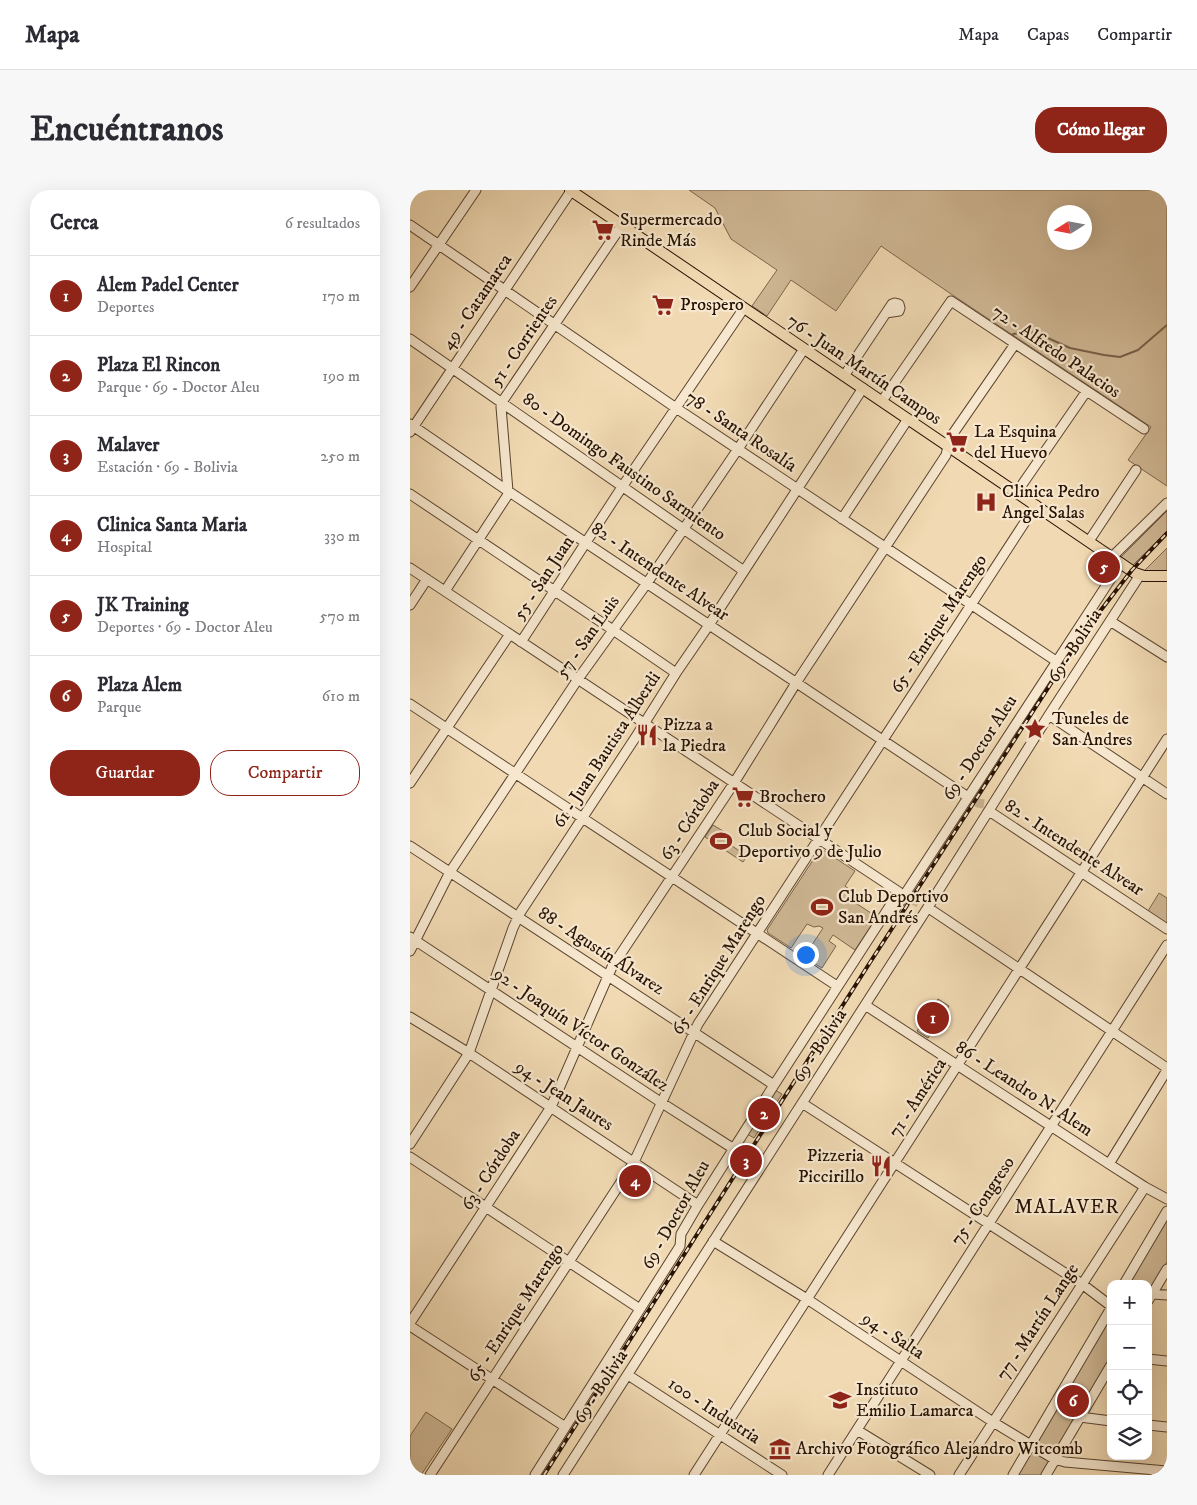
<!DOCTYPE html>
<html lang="es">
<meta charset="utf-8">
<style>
body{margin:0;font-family:"IM FELL DW Pica",serif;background:#f7f7f7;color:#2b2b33}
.controls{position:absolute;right:15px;bottom:15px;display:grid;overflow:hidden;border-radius:10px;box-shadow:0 5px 20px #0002}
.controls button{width:45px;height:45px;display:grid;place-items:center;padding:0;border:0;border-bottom:1px solid #e1e1e2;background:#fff;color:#2b2b33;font:25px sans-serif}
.compass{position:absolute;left:637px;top:15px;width:45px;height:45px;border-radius:50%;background:#fff;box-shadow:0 5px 20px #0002;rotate:259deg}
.you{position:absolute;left:395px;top:764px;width:18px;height:18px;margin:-12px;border:4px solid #fff;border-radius:50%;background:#1a73e8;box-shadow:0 0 0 8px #1a73e833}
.badge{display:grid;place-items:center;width:32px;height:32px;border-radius:50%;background:#8f2418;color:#fff;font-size:16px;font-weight:700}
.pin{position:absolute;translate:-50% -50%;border:2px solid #fff;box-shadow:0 1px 5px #0006}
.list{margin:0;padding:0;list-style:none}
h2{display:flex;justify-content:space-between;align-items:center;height:65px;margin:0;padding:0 20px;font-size:21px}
h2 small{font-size:16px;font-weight:400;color:#7c7c81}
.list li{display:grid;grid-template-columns:32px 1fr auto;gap:15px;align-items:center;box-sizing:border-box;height:80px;padding:0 20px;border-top:1px solid #e1e1e2}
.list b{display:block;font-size:19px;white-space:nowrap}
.list p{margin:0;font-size:16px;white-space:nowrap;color:#7c7c81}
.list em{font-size:16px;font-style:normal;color:#7c7c81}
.actions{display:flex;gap:10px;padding:15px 20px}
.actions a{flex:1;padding:11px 0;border:1px solid #8f2418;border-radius:20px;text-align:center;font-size:18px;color:#8f2418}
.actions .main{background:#8f2418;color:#fff}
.icon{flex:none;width:28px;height:28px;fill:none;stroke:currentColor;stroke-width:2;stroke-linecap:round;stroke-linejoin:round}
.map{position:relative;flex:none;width:757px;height:1285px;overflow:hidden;border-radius:20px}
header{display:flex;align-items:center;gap:30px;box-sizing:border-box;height:70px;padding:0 25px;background:#fff;border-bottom:1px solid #e1e1e2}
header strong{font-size:24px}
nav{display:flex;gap:28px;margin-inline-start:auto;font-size:18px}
.intro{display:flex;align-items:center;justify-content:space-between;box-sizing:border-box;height:120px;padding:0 30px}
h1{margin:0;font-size:35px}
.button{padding:12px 22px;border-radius:20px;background:#8f2418;color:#fff;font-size:18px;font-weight:700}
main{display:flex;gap:30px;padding:0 30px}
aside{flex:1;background:#fff;border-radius:20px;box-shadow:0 5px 20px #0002}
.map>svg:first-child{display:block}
.green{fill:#cfb895;stroke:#7c654c;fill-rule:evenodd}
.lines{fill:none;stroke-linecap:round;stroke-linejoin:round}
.stream{stroke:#786149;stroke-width:2}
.minor-tunnel{stroke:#c9b290;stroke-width:9;stroke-dasharray:9 4.5;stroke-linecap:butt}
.minor-casing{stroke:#5a442f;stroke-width:11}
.major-casing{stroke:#281203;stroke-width:12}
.minor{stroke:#f6e7ce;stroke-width:9}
.major{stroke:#f1dab3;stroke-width:10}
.rail-casing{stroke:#281203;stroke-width:4}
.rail{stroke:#f6e7ce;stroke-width:2;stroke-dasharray:5.5;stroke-linecap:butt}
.labels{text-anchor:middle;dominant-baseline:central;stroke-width:4.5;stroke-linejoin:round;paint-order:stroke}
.poi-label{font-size:18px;fill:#281203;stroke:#f6e7ce;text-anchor:start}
.street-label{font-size:18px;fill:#281203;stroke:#f6e7ce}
.quarter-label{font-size:20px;letter-spacing:1px;fill:#281203;stroke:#f6e7ce}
</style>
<header>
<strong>Mapa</strong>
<nav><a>Mapa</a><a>Capas</a><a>Compartir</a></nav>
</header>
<div class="intro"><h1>Encuéntranos</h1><a class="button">Cómo llegar</a></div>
<main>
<aside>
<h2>Cerca<small>6 resultados</small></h2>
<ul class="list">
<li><span class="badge">1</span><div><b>Alem Padel Center</b><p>Deportes</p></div><em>170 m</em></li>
<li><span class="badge">2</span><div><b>Plaza El Rincon</b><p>Parque · 69 - Doctor Aleu</p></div><em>190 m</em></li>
<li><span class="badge">3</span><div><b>Malaver</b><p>Estación · 69 - Bolivia</p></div><em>250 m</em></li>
<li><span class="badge">4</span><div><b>Clinica Santa Maria</b><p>Hospital</p></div><em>330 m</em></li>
<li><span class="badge">5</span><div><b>JK Training</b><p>Deportes · 69 - Doctor Aleu</p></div><em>570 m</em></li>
<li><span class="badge">6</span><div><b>Plaza Alem</b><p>Parque</p></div><em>610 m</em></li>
</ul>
<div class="actions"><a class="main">Guardar</a><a>Compartir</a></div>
</aside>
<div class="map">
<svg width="757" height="1285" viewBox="0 0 757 1285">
<rect width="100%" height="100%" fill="#f1dab3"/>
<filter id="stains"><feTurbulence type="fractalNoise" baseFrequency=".004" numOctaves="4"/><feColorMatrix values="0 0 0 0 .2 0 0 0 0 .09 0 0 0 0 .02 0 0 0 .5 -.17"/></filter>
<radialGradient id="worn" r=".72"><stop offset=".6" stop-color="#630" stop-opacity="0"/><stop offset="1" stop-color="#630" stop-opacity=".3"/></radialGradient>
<path class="green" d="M 279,0 L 757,0 L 757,296 L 718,270 L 741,237 L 541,104 L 471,56 L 426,121 L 381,90 L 357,126 L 342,116 L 367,80 L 321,49 L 305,18 ZM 644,22 L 674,22 L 674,52 L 644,52 Z
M 757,321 L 757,341 L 722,376 L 710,368 Z
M 757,358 L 757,380 L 754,383 L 732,383 Z
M 303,635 L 323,647 L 319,654 L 337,666 L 333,672 L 295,647 Z
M 413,660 L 445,681 L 435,696 L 442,701 L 438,708 L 467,727 L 445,760 L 423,745 L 419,751 L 426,756 L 412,778 L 394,767 L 413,738 L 409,736 L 404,737 L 397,734 L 381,758 L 358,743 L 357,740 L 409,661 Z
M 749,703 L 757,708 L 757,734 L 738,721 Z
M 528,809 L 539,816 L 518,848 L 507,841 Z
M 365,900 L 372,904 L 344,948 L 337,944 Z
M 757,1027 L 757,1072 L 738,1103 L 738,1094 L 718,1094 Z
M 701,1123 L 701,1168 L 645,1263 L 641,1264 L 625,1253 Z
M 16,1222 L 42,1239 L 11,1285 L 0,1285 L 0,1246 Z
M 620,1261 L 639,1270 L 640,1272 L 633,1285 L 606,1285 Z"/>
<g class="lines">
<path class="stream" d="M 603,144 L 619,142 L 629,144 L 660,158 L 694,165 L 710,167 L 728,160 L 757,135"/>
<path class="minor-tunnel" d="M 555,605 L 568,613 L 574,614
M 489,702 L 523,721"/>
<g class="minor-casing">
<path id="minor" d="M 0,35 L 266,218 L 646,471
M 0,97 L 66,0
M 0,149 L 334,381
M 434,186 L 482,114 L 485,113 L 489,114 L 490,118 L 489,121 L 476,123
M 472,211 L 541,111 L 734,239
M 0,234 L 98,301 L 555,605
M 0,242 L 161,1
M 607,302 L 676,202
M 0,304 L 203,440 L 266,483
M 432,329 L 498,229
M 679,351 L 726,280
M 702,367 L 757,313
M 0,378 L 489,702
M 35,401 L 97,306 L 98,301 L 91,217 L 92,212 L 212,35
M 0,415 L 17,389
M 700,431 L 757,467
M 111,452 L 212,297 L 334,118
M 0,514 L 427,796
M 639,525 L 757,604
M 0,593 L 100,444
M 579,621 L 757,739
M 0,656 L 364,895
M 523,721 L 757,878
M 482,724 L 711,373
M 0,747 L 252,913 L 324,959
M 0,761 L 40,682 L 168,489 L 237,393 L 328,259 L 394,159
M 455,815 L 699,974 L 735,997 L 757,1009
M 0,827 L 59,863 L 288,1015
M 392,913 L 672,1094 L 701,1116
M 0,954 L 59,863 L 103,738 L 110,723 L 227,545 L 266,483 L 299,435 L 453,198
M 0,967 L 230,1119
M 699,974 L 757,880
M 303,1051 L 397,1109 L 583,1232 L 644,1269 L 655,1272 L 757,1281
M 714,1094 L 757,1021
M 742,1104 L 757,1105
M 738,1111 L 757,1079
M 0,1133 L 141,917 L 202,777 L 324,593 L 386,493 L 536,265 L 540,248 L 605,154
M 0,1136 L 154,1236
M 738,1169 L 757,1171
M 218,1185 L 372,1285
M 670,1227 L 701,1231
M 738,1235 L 757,1237
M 447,1240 L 520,1285
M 20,1285 L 224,972 L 288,834 L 626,315
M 125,1285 L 270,1056 L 271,1044 L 288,1015 L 364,895 L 487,705
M 153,1285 L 520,714 L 639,525 L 730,385
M 284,1285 L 757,549
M 418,1285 L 757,755
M 549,1285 L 735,997
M 603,1285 L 701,1118
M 636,1285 L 701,1175"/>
</g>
<g class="major-casing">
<path id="major" d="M 160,0 L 725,383 L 734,386 L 757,386"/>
</g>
<use href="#minor" class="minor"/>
<use href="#major" class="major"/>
<g class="rail-casing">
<path id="rail" d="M 134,1285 L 459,774 L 677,438 L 722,380 L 757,343"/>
</g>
<use href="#rail" class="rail"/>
</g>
<defs>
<g id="supermarket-bare" transform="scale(1.725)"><path d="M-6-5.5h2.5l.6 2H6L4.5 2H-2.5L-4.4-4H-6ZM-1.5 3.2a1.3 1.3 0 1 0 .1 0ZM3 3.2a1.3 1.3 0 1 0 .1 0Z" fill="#8f2418" stroke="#f6e7ce" stroke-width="2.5" paint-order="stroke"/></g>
<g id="hospital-bare" transform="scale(1.725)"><path d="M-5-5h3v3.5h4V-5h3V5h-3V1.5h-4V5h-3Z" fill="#8f2418" stroke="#f6e7ce" stroke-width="2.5" paint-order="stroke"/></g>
<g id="sight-bare" transform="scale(1.725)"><path d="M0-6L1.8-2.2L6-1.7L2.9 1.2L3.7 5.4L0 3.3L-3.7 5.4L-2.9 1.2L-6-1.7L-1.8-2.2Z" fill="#8f2418" stroke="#f6e7ce" stroke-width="2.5" paint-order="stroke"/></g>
<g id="restaurant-bare" transform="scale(1.725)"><path d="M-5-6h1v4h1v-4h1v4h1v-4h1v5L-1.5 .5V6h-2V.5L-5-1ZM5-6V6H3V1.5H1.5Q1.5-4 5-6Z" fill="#8f2418" stroke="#f6e7ce" stroke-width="2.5" paint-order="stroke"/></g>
<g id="stadium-bare" transform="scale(1.725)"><path d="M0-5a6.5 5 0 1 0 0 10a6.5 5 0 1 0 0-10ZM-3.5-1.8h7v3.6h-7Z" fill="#8f2418" stroke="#f6e7ce" stroke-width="2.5" paint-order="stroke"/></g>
<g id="school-bare" transform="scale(1.725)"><path d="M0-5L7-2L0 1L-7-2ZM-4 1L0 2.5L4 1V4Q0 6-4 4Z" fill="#8f2418" stroke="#f6e7ce" stroke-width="2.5" paint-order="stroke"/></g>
<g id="museum-bare" transform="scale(1.725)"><path d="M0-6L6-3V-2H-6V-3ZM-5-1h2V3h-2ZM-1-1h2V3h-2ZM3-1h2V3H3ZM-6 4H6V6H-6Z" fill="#8f2418" stroke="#f6e7ce" stroke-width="2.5" paint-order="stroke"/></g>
</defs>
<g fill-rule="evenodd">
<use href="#supermarket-bare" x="193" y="40"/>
<use href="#supermarket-bare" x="253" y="115"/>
<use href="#supermarket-bare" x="547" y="252"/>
<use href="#hospital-bare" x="576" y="312"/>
<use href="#sight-bare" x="625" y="539"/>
<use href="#restaurant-bare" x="237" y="545"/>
<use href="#supermarket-bare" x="333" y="607"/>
<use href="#stadium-bare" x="311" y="651"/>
<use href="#stadium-bare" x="412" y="717"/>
<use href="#restaurant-bare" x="471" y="976"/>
<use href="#school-bare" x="430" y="1210"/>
<use href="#museum-bare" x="370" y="1259"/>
</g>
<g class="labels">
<g class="poi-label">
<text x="210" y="30">Supermercado<tspan x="210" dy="21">Rinde Más</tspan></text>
<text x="270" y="115">Prospero</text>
<text x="564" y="242">La Esquina<tspan x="564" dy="21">del Huevo</tspan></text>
<text x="592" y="302">Clinica Pedro<tspan x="592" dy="21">Angel Salas</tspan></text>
<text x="642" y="529">Tuneles de<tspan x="642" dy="21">San Andres</tspan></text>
<text x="253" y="535">Pizza a<tspan x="253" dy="21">la Piedra</tspan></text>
<text x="349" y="607">Brochero</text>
<text x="328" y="641">Club Social y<tspan x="328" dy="21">Deportivo 9 de Julio</tspan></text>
<text x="428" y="707">Club Deportivo<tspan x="428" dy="21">San Andrés</tspan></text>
<text x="454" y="966" text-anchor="end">Pizzeria<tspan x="454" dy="21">Piccirillo</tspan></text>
<text x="446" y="1200">Instituto<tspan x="446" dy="21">Emilio Lamarca</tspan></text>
<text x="386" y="1259">Archivo Fotográfico Alejandro Witcomb</text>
</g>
<g class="street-label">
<text transform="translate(67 112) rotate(-56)">49 - Catamarca</text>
<text transform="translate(114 151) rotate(-56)">51 - Corrientes</text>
<text transform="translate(646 162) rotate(34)">72 - Alfredo Palacios</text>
<text transform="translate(454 180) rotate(34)">76 - Juan Martín Campos</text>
<text transform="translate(331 242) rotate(34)">78 - Santa Rosalía</text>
<text transform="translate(214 277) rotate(35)">80 - Domingo Faustino Sarmiento</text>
<text transform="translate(250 382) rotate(34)">82 - Intendente Alvear</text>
<text transform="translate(134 388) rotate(-57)">55 - San Juan</text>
<text transform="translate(529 434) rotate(-57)">65 - Enrique Marengo</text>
<text transform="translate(178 447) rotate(-55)">57 - San Luis</text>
<text transform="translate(665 456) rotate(-57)">69 - Bolivia</text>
<text transform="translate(570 558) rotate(-57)">69 - Doctor Aleu</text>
<text transform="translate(197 560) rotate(-57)">61 - Juan Bautista Alberdi</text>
<text transform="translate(280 630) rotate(-57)">63 - Córdoba</text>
<text transform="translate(664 658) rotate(33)">82 - Intendente Alvear</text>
<text transform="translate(191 761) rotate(33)">88 - Agustín Álvarez</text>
<text transform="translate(309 775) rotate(-58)">65 - Enrique Marengo</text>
<text transform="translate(171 840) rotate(34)">92 - Joaquín Víctor González</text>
<text transform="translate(410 856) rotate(-57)">69 - Bolivia</text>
<text transform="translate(614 899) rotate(33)">86 - Leandro N. Alem</text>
<text transform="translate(154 906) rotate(33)">94 - Jean Jaures</text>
<text transform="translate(508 908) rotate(-57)">71 - América</text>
<text transform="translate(81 980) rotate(-57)">63 - Córdoba</text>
<text transform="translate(573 1011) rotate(-57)">75 - Congreso</text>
<text transform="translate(266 1025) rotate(-61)">69 - Doctor Aleu</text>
<text transform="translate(106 1123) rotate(-57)">65 - Enrique Marengo</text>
<text transform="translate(628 1132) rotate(-57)">77 - Martín Lange</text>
<text transform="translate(483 1146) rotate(33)">94 - Salta</text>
<text transform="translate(191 1197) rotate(-57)">69 - Bolivia</text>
<text transform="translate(304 1221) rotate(33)">100 - Industria</text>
</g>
<g class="quarter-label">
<text x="657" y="1017">MALAVER</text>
</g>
</g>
<rect width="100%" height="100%" filter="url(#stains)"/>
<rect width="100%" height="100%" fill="url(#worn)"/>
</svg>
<div class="controls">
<button>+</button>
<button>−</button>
<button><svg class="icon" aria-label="locate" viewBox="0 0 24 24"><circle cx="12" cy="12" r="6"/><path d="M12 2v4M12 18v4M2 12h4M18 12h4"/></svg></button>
<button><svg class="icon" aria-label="layers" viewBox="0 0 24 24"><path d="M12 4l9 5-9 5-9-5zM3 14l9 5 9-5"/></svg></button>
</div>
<svg class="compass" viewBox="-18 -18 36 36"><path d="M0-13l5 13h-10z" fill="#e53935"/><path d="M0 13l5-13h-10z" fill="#7c7c81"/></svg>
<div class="you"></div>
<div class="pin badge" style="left:523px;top:828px">1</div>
<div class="pin badge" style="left:354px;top:924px">2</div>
<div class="pin badge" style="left:336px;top:971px">3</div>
<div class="pin badge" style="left:225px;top:991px">4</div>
<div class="pin badge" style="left:694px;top:377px">5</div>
<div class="pin badge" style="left:663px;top:1211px">6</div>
</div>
</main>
